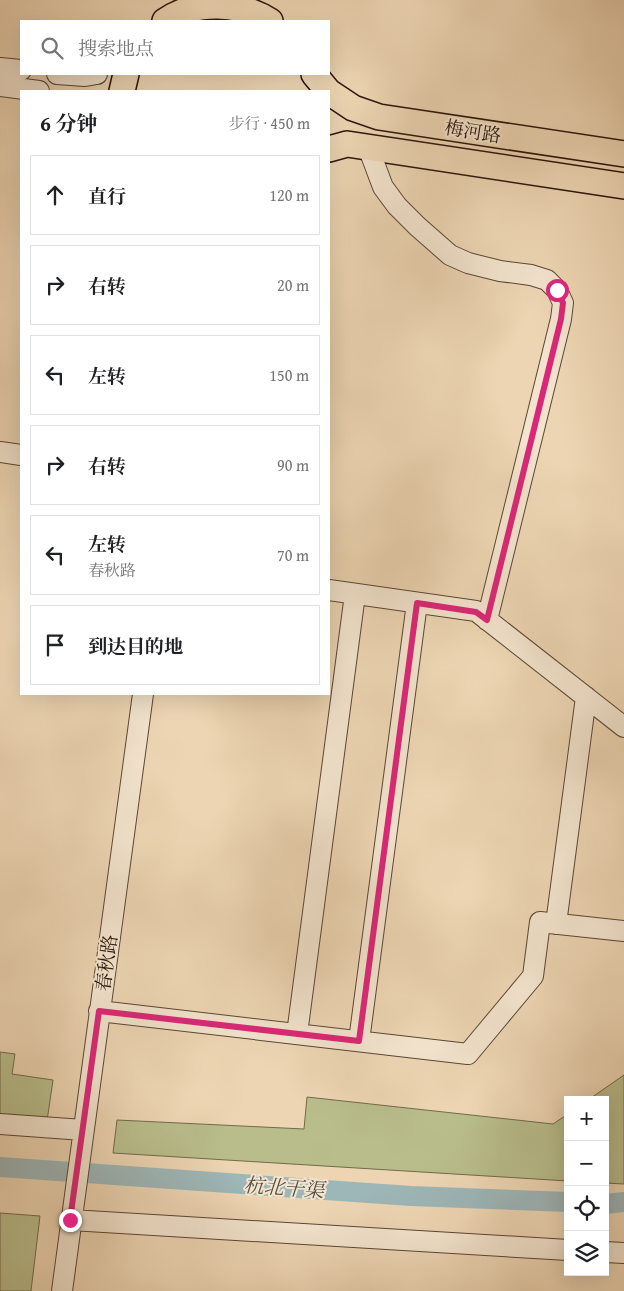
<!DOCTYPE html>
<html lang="zh">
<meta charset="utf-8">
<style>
body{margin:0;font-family:"Gentium Book Plus","Noto Serif SC",serif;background:#f6f6f6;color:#202124}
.controls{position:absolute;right:15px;bottom:15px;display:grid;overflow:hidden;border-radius:0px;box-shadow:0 5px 20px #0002}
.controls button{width:45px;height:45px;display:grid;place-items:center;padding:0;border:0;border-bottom:1px solid #e0e0e0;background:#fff;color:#202124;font:25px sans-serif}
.stop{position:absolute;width:15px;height:15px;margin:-11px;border:4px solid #db2777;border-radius:50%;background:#fff}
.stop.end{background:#db2777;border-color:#fff;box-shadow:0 1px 5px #0008}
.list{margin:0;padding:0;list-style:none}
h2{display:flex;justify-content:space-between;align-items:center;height:65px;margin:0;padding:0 20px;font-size:21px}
h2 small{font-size:16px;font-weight:400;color:#757577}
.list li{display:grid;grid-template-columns:32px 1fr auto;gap:15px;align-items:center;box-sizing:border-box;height:80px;margin:0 10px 10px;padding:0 10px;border:1px solid #e0e0e0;border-radius:0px}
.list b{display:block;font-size:19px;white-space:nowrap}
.list p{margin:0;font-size:16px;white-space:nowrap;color:#757577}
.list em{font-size:16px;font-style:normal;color:#757577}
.icon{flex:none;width:28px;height:28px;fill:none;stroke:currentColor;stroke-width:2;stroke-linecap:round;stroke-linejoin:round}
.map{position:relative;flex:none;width:624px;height:1291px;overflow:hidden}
.search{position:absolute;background:#fff;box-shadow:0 5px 20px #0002;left:20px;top:20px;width:310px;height:55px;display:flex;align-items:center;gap:12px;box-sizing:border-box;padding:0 18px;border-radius:0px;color:#757577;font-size:19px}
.panel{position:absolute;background:#fff;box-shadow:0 5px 20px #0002;left:20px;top:90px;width:310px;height:605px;border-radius:0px}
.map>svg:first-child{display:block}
.green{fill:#b9bd8c;stroke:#726a4b}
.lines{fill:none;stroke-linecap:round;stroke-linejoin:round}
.canal{stroke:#9db6b7;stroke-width:20}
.minor-casing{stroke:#5c4634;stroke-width:22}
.major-casing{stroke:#2b160a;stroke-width:28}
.minor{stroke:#f3e4ce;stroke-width:20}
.major{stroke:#edd5b3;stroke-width:25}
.route{stroke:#db2777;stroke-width:6}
.labels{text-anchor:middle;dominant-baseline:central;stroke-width:4;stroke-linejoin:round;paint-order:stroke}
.street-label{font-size:19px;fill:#2b160a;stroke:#f3e4ce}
.water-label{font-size:20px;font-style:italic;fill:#534e47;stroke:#f3e4ce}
</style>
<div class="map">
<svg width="624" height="1291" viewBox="0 0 624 1291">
<rect width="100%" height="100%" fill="#edd5b3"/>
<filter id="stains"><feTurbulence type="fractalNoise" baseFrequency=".004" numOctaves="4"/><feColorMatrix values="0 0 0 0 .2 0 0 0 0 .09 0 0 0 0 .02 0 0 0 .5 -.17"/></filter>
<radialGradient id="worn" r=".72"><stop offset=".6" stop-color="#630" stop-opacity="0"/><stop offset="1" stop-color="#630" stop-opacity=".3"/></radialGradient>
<path class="green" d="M 0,1052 L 15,1054 L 12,1074 L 53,1080 L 47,1121 L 0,1118 Z
M 624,1075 L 624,1184 L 605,1183 L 605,1100 L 588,1100 Z
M 307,1097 L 553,1124 L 568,1114 L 568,1181 L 113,1153 L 117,1120 L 304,1129 Z
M 0,1213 L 40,1216 L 31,1291 L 0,1291 Z"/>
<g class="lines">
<path class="canal" d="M 0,1167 L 411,1196 L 568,1202
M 605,1204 L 624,1202"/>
<g class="minor-casing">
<path id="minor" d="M 0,68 L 21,70
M 57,74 L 85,76 L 97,74
M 0,86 L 39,91
M 368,147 L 383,187 L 397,206 L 417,226 L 450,255 L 468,263 L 500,271 L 531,275 L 547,280 L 557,290 L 563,303 L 561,319 L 487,620
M 0,452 L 21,455
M 329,590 L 476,611 L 624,727
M 556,924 L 586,697
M 99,1011 L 468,1054 L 533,976 L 540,922 L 624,931
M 297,1034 L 355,594
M 359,1041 L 417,603
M 0,1124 L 83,1130
M 71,1220 L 568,1250
M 605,1252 L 624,1253
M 62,1291 L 143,694"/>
</g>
<g class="major-casing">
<path id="major" d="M 165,21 C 195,0 240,2 270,21
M 314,74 L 328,91
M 122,91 L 126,74
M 329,92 L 353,108 L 379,117 L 624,154
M 329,149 L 347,144 L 624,186"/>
</g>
<use href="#minor" class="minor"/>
<use href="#major" class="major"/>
</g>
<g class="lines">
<path class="route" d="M 70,1220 L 99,1011 L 359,1041 L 417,603 L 476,612 L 487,620 L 561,319 L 563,303 L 557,290"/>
</g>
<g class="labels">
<g class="street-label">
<text transform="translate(473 131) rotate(9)">梅河路</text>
<text transform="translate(106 963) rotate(-82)">春秋路</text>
</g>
<g class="water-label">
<text transform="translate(284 1187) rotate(4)">杭北干渠</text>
</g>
</g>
<rect width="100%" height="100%" filter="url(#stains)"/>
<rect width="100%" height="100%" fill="url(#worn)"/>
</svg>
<div class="controls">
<button>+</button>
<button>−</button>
<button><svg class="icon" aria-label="locate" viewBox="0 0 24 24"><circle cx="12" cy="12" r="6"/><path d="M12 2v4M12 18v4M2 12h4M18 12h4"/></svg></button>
<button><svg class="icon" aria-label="layers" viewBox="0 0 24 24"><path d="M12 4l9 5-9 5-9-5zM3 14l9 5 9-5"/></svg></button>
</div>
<div class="stop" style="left:557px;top:290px"></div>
<div class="stop end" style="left:70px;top:1220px"></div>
<div class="search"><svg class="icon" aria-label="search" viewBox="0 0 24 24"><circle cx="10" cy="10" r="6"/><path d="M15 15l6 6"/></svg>搜索地点</div>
<section class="panel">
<h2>6 分钟<small>步行 · 450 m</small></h2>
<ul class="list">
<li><svg class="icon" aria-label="ahead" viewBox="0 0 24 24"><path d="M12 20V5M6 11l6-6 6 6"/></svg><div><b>直行</b></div><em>120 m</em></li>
<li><svg class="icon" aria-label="right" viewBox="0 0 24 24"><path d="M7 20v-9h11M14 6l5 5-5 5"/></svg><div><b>右转</b></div><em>20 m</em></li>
<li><svg class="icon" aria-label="left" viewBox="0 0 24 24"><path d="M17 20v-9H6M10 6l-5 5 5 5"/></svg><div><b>左转</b></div><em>150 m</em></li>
<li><svg class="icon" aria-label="right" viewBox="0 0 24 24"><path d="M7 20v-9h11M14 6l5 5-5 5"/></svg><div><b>右转</b></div><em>90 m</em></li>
<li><svg class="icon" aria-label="left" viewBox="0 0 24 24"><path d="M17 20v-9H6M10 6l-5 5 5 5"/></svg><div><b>左转</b><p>春秋路</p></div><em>70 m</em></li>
<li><svg class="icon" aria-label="arrive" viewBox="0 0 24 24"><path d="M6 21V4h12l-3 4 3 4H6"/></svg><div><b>到达目的地</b></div></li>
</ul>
</section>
</div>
